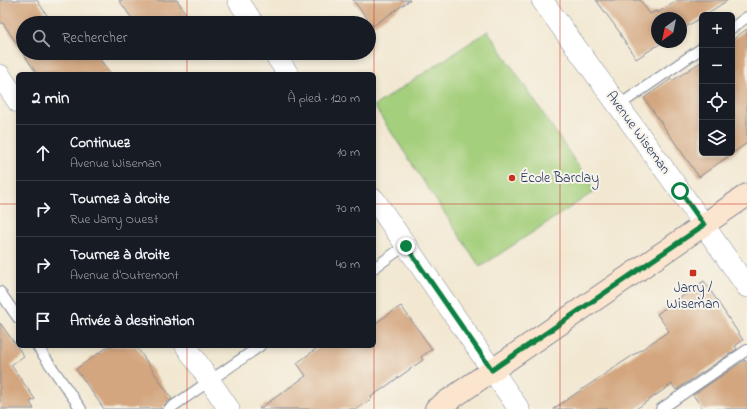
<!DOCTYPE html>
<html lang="fr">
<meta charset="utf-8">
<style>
body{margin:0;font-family:"Indie Flower",sans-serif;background:#242831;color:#f1f3f6}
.controls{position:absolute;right:12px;top:12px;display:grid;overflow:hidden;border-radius:6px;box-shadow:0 2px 6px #0003}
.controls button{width:36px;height:36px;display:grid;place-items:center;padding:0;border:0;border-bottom:1px solid #363941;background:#171b24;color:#f1f3f6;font:20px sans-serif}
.compass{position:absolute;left:651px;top:12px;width:36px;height:36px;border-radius:50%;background:#171b24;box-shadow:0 2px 6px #0003;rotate:213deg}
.stop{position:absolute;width:12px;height:12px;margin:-9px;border:3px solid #0b8043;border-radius:50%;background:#fff}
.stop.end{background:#0b8043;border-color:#fff;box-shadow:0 1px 4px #0008}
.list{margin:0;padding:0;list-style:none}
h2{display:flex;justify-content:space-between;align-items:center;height:52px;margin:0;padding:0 16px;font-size:17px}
h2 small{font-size:13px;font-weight:400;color:#9ea1a6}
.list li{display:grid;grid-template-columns:26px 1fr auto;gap:12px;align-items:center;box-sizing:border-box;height:56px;padding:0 16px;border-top:1px solid #363941}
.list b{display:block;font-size:15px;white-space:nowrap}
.list p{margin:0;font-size:13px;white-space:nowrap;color:#9ea1a6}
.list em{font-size:13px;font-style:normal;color:#9ea1a6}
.icon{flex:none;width:22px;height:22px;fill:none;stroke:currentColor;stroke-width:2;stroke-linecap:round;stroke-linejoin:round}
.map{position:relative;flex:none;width:747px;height:409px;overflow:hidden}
.search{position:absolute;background:#171b24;box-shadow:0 2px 6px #0003;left:16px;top:16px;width:360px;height:44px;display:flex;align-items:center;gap:10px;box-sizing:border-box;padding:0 14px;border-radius:22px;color:#9ea1a6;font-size:15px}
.panel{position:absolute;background:#171b24;box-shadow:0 2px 6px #0003;left:16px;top:72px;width:360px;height:276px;border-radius:6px}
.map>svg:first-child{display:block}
.green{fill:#a4cf7b;stroke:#607f6c}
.building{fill:#d3a67f}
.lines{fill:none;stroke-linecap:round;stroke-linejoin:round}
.service-casing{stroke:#868c98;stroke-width:12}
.minor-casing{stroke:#868c98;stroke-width:22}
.secondary-casing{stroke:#868c98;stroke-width:24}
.service{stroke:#fff;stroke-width:10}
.minor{stroke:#fff;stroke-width:21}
.secondary{stroke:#fce5cf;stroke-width:22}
.route{stroke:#0b8043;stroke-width:5}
.grid{fill:none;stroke:#c8321e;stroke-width:1;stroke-opacity:0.55}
.poi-dot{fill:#c8321e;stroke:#f7f3e8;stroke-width:1.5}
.labels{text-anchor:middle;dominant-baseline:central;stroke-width:4;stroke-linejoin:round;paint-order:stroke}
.street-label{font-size:14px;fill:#1b2f5e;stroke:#f7f3e8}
.poi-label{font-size:14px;fill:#1b2f5e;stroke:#f7f3e8;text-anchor:start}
</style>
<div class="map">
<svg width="747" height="409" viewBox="0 0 747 409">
<rect width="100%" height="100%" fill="#f7f3e8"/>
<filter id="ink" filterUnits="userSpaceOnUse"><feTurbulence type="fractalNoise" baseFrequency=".025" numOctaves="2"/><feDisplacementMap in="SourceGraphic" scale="8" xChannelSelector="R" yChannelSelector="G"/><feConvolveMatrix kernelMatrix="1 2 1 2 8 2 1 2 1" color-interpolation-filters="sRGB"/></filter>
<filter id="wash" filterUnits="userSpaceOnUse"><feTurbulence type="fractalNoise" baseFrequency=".012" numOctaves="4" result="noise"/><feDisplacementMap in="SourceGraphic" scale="16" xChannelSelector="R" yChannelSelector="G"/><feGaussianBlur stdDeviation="0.9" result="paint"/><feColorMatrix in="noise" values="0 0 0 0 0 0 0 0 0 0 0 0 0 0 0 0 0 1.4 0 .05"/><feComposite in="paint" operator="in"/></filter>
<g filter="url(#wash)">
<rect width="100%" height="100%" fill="#f2e8d2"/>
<path class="green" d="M 488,31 L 595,191 L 480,267 L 374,106 Z"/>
<g id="blocks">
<path class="building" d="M 0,0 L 37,0 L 52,23 L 23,23 L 23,53 L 95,53 L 111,74 L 37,74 L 3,23 L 0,23 Z
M 119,0 L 177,0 L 192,23 L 135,23 Z
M 353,0 L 410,0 L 373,26 Z
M 596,0 L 640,0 L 650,14 L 656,11 L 657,13 L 678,0 L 728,0 L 705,15 L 702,15 L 702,17 L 681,30 L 681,18 L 657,18 L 657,42 L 663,42 L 636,59 L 620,34 L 621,34 Z
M 747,29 L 747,143 L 699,177 L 644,98 L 671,79 L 672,81 L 702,61 L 702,153 L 732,153 L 732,40 Z
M 704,281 L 743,340 L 735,346 L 737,349 L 676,390 L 672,384 L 636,409 L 553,409 L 669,331 L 657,314 Z
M 401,306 L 432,349 L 421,357 L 423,360 L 371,397 L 372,398 L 357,409 L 259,409 L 306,376 L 297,363 L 320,346 L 374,346 L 374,324 Z
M 0,323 L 24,356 L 11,365 L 35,399 L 30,402 L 34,409 L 0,409 Z
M 109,346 L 136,346 L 172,399 L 165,404 L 163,409 L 104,409 L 76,369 Z
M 745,360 L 747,363 L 747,409 L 703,409 L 693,395 Z"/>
</g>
</g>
<g filter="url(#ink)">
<use href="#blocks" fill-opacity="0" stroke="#868c98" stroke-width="1"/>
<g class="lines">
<g class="service-casing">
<path id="service" d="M 732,28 L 747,17
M 618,106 L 702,48
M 374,268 L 406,245
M 0,292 L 18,318
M 37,346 L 81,409
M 169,409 L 260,346
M 661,409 L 747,350"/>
</g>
<g class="minor-casing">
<path id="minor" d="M 238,0 L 253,23
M 542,0 L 680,191 L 747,287
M 274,53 L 288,74
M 0,75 L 18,102
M 374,199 L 519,409
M 186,346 L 229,409"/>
</g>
<g class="secondary-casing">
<path id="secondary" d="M 436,409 L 747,195"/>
</g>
<use href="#service" class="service"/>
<use href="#minor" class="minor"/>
<use href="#secondary" class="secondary"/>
</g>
</g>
<g class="lines" filter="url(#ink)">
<path class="route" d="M 406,246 L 492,370 L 704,225 L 680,191"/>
</g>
<path class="grid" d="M 187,0 L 187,23M 374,0 L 374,74M 560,0 L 560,409M 187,53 L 187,74M 0,204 L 18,204M 374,204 L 747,204M 187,346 L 187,409M 374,346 L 374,409"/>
<g class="poi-dot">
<circle cx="512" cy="178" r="4"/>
<rect x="689" y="269" width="8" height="8" rx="2"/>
</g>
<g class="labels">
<g class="street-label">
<text transform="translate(638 133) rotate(54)">Avenue Wiseman</text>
</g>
<g class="poi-label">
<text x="520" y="178">École Barclay</text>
<text x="693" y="288" text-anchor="middle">Jarry /<tspan x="693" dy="16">Wiseman</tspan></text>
</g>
</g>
</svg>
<div class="controls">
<button>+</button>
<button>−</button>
<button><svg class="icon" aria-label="locate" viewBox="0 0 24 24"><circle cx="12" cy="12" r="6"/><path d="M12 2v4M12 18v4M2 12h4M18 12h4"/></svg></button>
<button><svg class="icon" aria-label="layers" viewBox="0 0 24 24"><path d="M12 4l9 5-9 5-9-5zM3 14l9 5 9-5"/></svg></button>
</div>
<svg class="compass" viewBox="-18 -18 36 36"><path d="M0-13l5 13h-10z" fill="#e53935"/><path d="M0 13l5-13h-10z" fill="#9ea1a6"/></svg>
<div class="stop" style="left:680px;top:191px"></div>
<div class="stop end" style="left:406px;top:246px"></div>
<div class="search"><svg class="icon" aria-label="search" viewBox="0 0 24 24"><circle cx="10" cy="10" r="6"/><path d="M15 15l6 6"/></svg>Rechercher</div>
<section class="panel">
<h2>2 min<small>À pied · 120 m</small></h2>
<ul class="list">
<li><svg class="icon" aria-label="ahead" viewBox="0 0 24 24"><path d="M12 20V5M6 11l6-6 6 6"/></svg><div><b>Continuez</b><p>Avenue Wiseman</p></div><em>10 m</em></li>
<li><svg class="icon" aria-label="right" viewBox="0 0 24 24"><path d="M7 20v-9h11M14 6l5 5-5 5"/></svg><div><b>Tournez à droite</b><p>Rue Jarry Ouest</p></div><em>70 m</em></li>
<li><svg class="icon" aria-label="right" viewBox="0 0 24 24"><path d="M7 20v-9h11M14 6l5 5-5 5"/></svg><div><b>Tournez à droite</b><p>Avenue d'Outremont</p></div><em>40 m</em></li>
<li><svg class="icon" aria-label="arrive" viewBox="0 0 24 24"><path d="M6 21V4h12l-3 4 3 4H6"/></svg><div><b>Arrivée à destination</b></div></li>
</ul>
</section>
</div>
